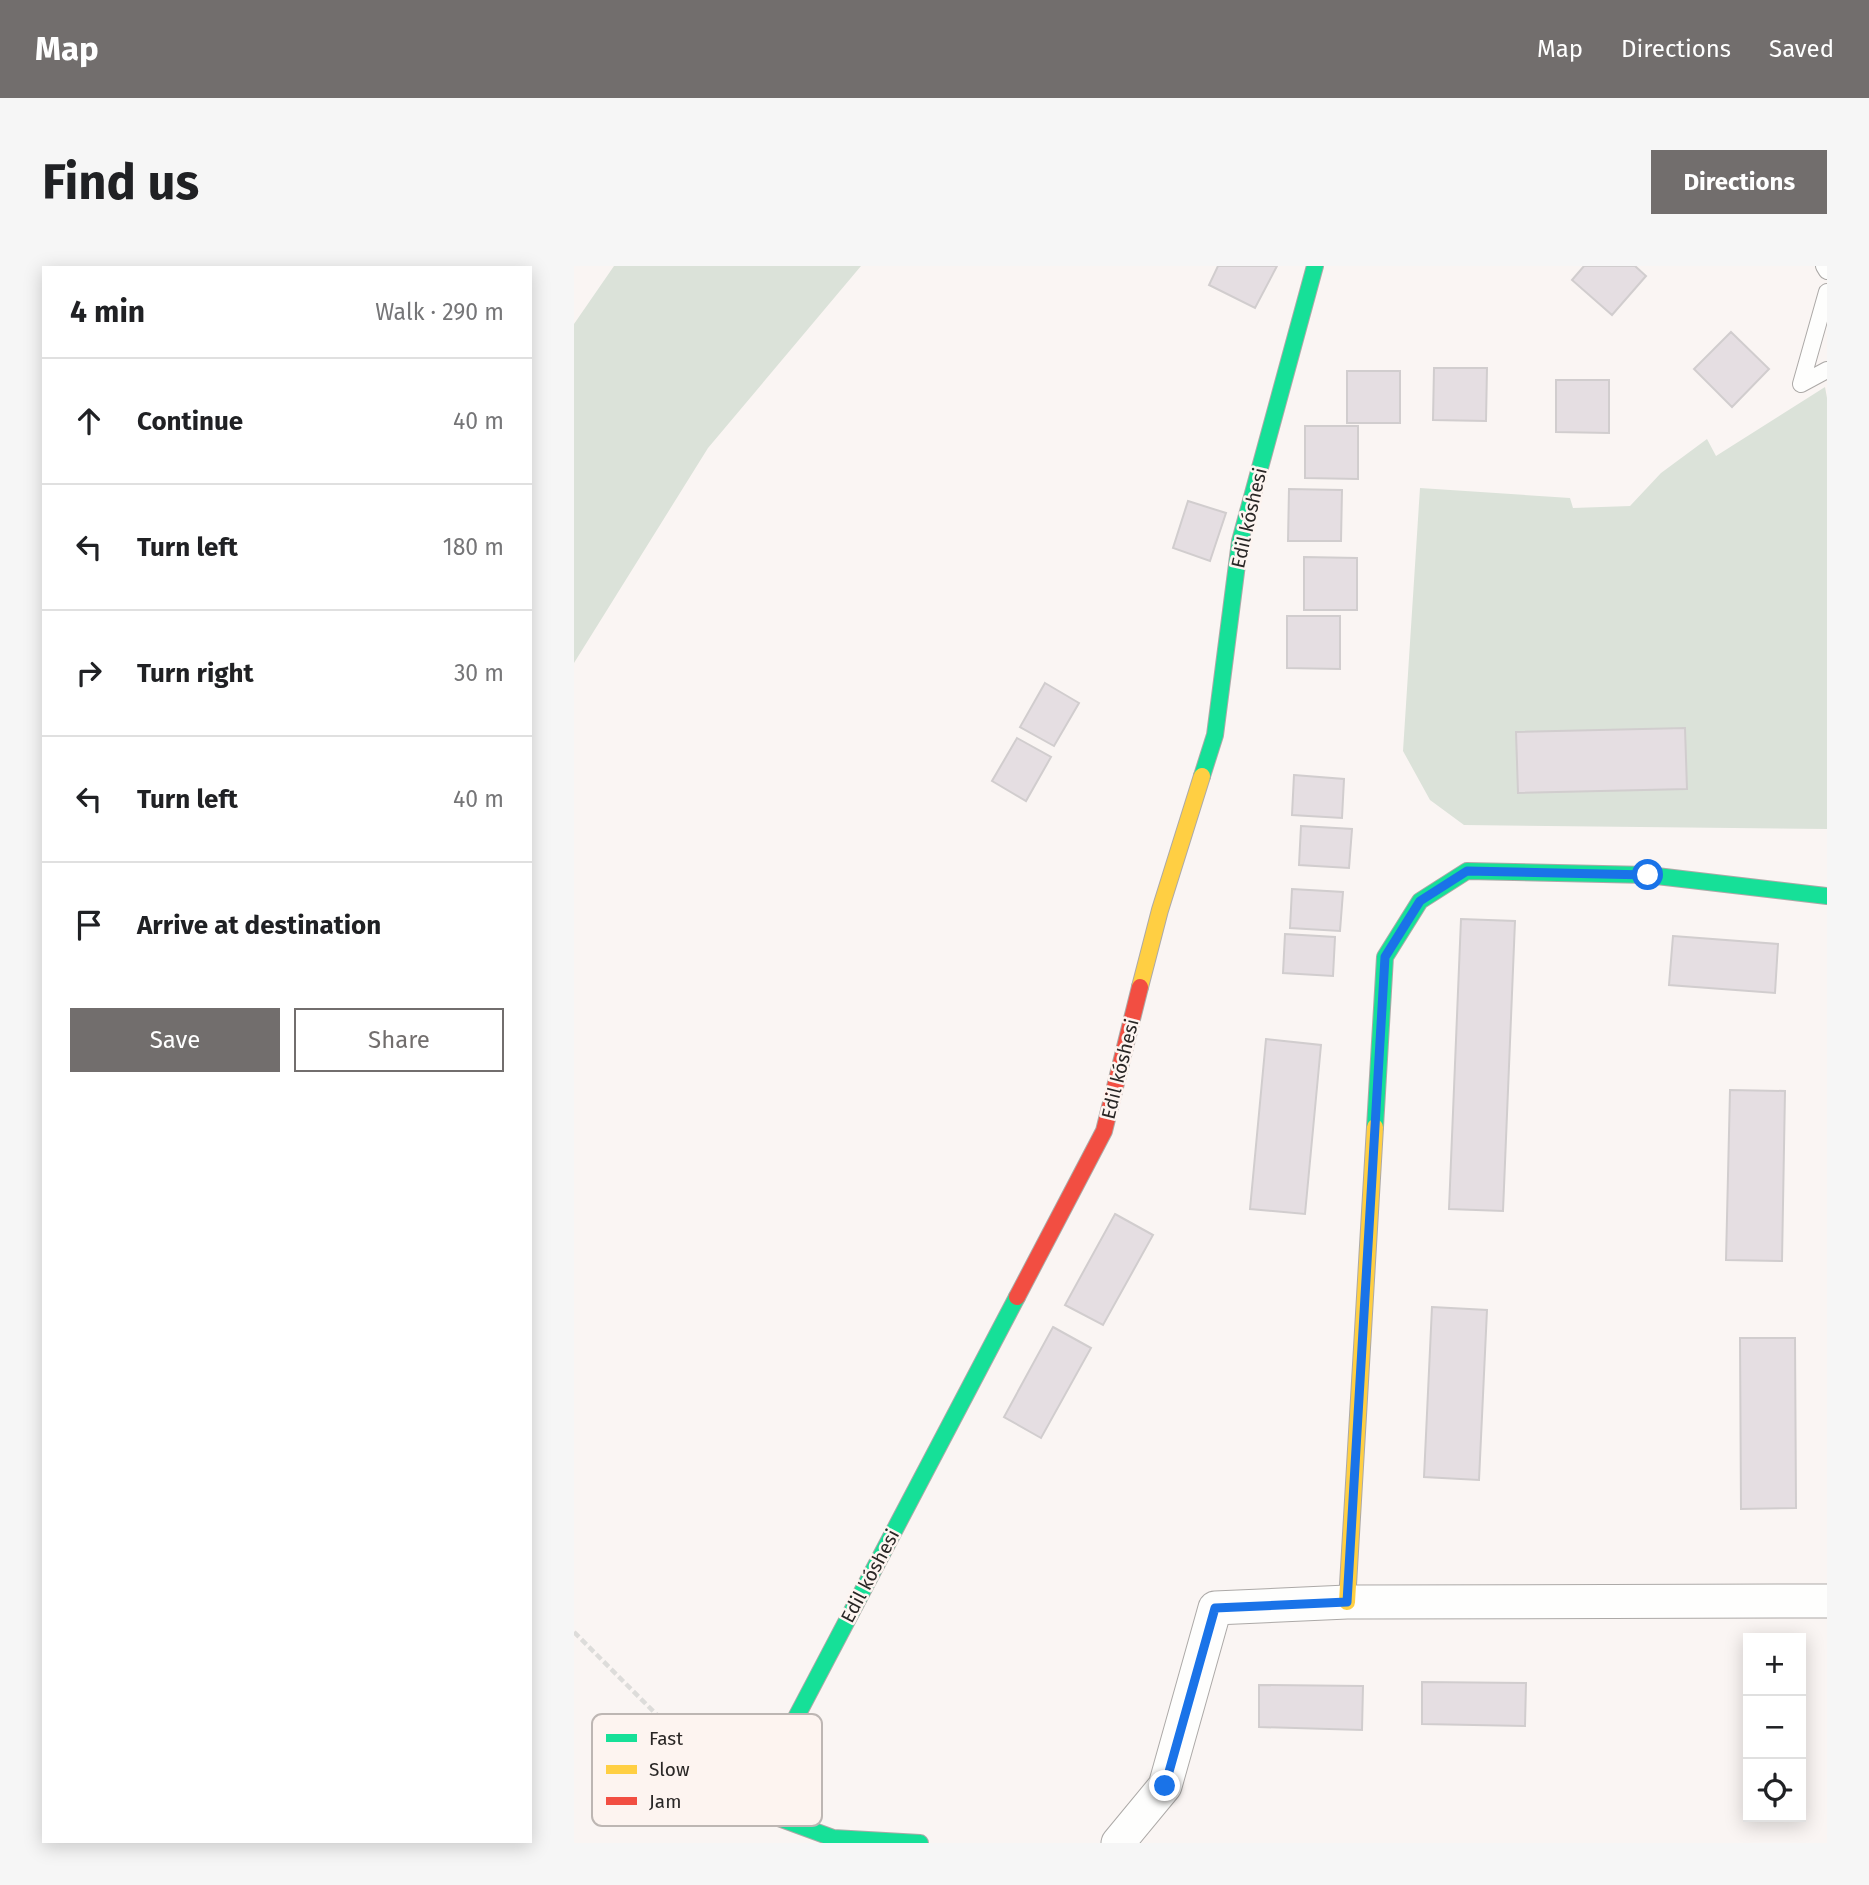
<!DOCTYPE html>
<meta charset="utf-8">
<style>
body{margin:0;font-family:"Fira Sans",sans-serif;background:#f6f6f6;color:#202124}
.controls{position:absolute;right:21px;bottom:21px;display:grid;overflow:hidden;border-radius:0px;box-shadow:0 4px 18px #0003}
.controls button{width:63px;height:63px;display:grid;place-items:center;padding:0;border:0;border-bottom:2px solid #e0e0e0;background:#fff;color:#202124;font:35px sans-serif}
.stop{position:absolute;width:21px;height:21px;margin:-16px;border:5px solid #1a73e8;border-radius:50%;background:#fff}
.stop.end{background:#1a73e8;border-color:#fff;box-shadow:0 2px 7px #0008}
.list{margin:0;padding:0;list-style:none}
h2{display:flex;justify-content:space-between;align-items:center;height:91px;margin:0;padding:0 28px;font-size:30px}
h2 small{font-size:23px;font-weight:400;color:#757577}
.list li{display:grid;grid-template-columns:46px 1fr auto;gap:21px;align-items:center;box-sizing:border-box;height:126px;padding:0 28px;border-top:2px solid #e0e0e0}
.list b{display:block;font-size:26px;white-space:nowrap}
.list em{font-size:23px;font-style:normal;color:#757577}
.actions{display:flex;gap:14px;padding:21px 28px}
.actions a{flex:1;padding:16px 0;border:2px solid #726e6d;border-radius:0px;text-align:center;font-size:24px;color:#726e6d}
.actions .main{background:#726e6d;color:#fff}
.icon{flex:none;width:38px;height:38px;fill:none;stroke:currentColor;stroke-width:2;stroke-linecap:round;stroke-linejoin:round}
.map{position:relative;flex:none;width:1253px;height:1577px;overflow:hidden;border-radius:0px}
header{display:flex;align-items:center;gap:42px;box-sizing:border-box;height:98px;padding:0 35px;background:#726e6d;color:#fff}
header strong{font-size:33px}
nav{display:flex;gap:38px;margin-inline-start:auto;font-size:24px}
.intro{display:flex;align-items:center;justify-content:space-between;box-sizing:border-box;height:168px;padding:0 42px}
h1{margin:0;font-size:49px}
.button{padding:18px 32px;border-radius:0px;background:#726e6d;color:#fff;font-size:24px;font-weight:700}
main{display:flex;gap:42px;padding:0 42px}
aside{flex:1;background:#fff;border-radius:0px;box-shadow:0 4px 18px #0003}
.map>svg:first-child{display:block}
.green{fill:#dbe2d9}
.building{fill:#e5dee2;stroke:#d1cdce;stroke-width:2}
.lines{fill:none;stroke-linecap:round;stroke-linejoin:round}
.lane-casing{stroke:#aca9a7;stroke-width:18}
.street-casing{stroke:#aca9a7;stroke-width:35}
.fast-casing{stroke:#aca9a7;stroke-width:18}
.slow-casing{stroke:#aca9a7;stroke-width:18}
.jam-casing{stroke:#aca9a7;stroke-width:18}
.path{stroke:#dddcda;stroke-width:4.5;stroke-dasharray:7 3.5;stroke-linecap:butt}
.lane{stroke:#fefefd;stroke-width:16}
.street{stroke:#fefefd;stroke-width:33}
.fast{stroke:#16e098;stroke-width:16}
.slow{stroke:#ffcf43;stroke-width:16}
.jam{stroke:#f24e42;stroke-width:16}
.route{stroke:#1a73e8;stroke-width:9}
.labels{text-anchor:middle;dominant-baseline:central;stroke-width:5;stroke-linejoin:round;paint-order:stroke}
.street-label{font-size:19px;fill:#292625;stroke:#fdf4f0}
.key{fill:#fdf4f0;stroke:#bdb6b3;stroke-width:2}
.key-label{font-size:19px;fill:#292625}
</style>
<header>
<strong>Map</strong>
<nav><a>Map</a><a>Directions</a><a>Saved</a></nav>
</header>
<div class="intro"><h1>Find us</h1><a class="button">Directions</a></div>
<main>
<aside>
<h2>4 min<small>Walk · 290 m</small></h2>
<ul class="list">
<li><svg class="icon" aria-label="ahead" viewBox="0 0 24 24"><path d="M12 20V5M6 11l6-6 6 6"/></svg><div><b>Continue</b></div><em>40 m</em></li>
<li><svg class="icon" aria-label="left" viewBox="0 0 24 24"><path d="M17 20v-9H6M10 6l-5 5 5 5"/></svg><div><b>Turn left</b></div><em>180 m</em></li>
<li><svg class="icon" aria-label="right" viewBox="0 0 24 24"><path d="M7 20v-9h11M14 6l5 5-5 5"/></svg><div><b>Turn right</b></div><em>30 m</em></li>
<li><svg class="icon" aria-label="left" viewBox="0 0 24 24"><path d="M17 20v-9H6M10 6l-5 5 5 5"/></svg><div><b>Turn left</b></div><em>40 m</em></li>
<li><svg class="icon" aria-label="arrive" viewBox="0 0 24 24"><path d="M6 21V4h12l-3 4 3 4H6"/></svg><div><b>Arrive at destination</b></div></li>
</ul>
<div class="actions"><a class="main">Save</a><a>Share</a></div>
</aside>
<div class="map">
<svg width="1253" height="1577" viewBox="0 0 1253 1577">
<rect width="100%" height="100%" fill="#faf5f3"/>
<path class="green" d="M 40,0 L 287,0 L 134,182 L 0,397 L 0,58 Z
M 1251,121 L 1253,132 L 1253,563 L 890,559 L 856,534 L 829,485 L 846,222 L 996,232 L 999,242 L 1056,240 L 1087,207 L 1133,173 L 1142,190 Z"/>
<path class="building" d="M 644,0 L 703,0 L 681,42 L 635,19 Z
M 1010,0 L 1061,0 L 1072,10 L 1038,49 L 998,14 Z
M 1157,66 L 1195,103 L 1158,141 L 1120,103 Z
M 860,102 L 913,102 L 912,155 L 859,154 Z
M 773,105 L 826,105 L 826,157 L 773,157 Z
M 982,114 L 1035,114 L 1035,167 L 982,166 Z
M 731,160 L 784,160 L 784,213 L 731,212 Z
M 715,223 L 768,224 L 767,275 L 714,275 Z
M 614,235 L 652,247 L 636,295 L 599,282 Z
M 730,291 L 783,292 L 783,344 L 730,344 Z
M 713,350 L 766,350 L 766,403 L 713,402 Z
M 471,417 L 505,437 L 480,480 L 446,461 Z
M 1111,462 L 1113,523 L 944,527 L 942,466 Z
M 443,472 L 477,491 L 452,535 L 418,515 Z
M 720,509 L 770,513 L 768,552 L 718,549 Z
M 727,560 L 778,563 L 775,602 L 725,599 Z
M 718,623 L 769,626 L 766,665 L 716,662 Z
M 887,653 L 941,655 L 929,945 L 875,943 Z
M 711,668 L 761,671 L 759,710 L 709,707 Z
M 1099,670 L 1204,678 L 1201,727 L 1095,719 Z
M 692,773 L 747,779 L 731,948 L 676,943 Z
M 1156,824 L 1211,825 L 1208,995 L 1152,994 Z
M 541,948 L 579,969 L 529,1059 L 491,1039 Z
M 858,1041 L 913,1044 L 905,1214 L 850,1211 Z
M 479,1061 L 517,1082 L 467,1172 L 430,1151 Z
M 1166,1072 L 1221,1072 L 1222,1242 L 1167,1243 Z
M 848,1416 L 952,1417 L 951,1460 L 848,1458 Z
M 685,1419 L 789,1420 L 788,1464 L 685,1461 Z"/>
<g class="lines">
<g class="lane-casing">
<path id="lane" d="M 1250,0 L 1253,5
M 1227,118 L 1253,26
M 1227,118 L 1253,104"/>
</g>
<g class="street-casing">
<path id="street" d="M 544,1577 L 591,1520 L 641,1342 L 773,1336 L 1253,1335"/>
</g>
<g class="fast-casing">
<path id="fast" d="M 628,510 L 641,469 L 666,275 L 741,0
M 801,861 L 811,691 L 846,635 L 893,605 L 1074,609 L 1253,630
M 346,1577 L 259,1572 L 175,1541 L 443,1031"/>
</g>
<g class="slow-casing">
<path id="slow" d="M 566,721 L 586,644 L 628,510
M 773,1336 L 801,861"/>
</g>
<g class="jam-casing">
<path id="jam" d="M 443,1031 L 530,865 L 566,721"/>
</g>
<path class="path" d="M 0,1366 L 150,1516"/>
<use href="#lane" class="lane"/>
<use href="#street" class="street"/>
<use href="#fast" class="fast"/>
<use href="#slow" class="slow"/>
<use href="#jam" class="jam"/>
</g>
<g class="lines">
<path class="route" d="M 591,1520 L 641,1342 L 773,1336 L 811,691 L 846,635 L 893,605 L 1074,609"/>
</g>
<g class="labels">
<g class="street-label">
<text transform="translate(675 252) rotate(-77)">Edil kóshesi</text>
<text transform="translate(546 803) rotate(-76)">Edil kóshesi</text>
<text transform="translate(296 1310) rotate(-62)">Edil kóshesi</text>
</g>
</g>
<rect x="18" y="1448" width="230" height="112" rx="10" class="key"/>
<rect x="32" y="1468" width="31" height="8" fill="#16e098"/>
<rect x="32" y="1499" width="31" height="9" fill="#ffcf43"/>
<rect x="32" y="1531" width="31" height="8" fill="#f24e42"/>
<g class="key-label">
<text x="75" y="1479">Fast</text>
<text x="75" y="1510">Slow</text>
<text x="75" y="1542">Jam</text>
</g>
</svg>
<div class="controls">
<button>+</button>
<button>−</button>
<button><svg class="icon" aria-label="locate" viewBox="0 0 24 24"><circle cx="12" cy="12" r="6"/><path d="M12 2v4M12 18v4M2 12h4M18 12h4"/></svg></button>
</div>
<div class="stop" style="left:1074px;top:609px"></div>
<div class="stop end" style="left:591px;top:1520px"></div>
</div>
</main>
